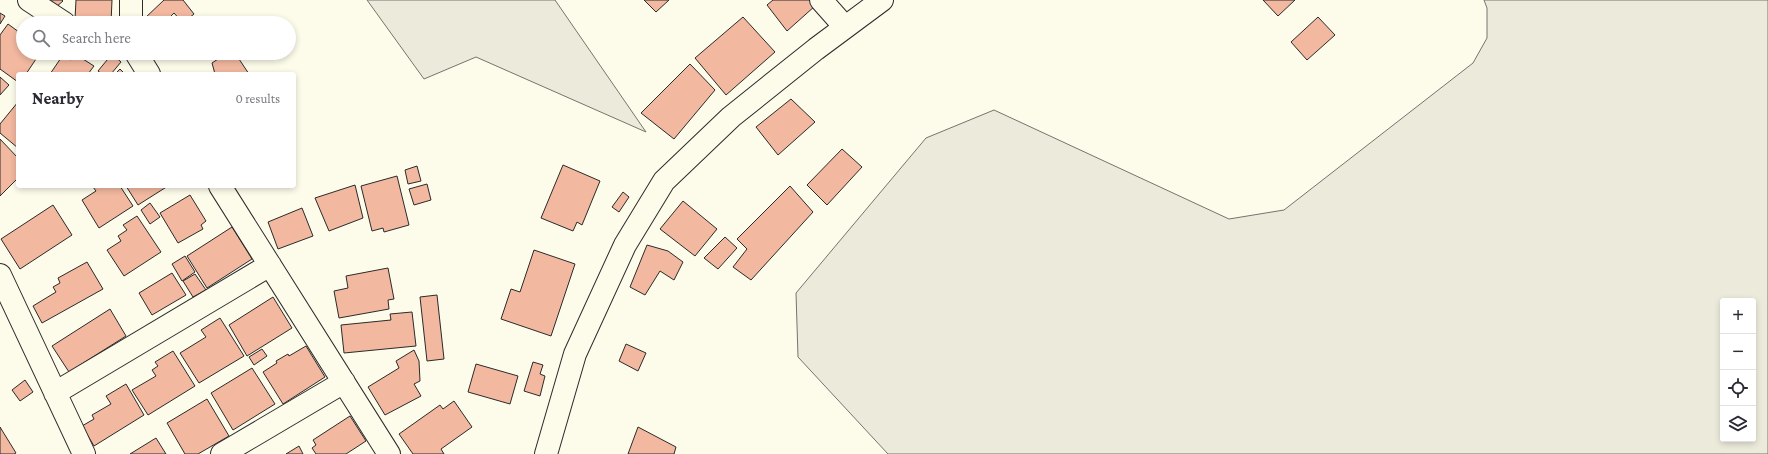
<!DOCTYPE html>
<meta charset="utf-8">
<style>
body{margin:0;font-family:"Crimson Pro",serif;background:#f7f7f7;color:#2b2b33}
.controls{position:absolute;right:12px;bottom:12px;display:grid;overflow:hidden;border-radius:4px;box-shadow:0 2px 6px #0003}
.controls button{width:36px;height:36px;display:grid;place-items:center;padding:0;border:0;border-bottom:1px solid #e1e1e2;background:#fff;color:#2b2b33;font:20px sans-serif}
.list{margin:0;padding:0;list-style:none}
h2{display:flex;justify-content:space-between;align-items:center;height:52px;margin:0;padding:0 16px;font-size:17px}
h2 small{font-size:13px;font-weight:400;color:#7c7c81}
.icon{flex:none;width:22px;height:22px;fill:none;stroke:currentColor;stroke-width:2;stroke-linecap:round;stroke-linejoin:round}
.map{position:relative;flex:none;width:1768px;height:454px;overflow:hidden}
.search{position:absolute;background:#fff;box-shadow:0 2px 6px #0003;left:16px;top:16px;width:280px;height:44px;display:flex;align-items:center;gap:10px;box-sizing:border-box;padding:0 14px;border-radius:22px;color:#7c7c81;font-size:15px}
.panel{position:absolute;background:#fff;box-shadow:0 2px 6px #0003;left:16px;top:72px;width:280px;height:116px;border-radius:4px}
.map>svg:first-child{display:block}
.green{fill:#ecebdb;stroke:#74746e;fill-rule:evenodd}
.building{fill:#f2b8a0;stroke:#2b2b2b}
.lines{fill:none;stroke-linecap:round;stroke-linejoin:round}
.minor-casing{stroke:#2b2b2b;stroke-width:24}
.minor{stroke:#fdfbea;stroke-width:22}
</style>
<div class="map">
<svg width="1768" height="454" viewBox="0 0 1768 454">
<rect width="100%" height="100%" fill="#fdfbea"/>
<path class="green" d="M 367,0 L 555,0 L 646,132 L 476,57 L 424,79 Z
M 1484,0 L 1768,0 L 1768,454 L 888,454 L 798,357 L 796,293 L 926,138 L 994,110 L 1229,219 L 1284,210 L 1473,63 L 1487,38 L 1487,8 ZM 1723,301 L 1753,301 L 1753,439 L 1723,439 Z"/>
<path class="building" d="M 49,0 L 62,0 L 63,1 L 56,7 Z
M 76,0 L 112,0 L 111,23 L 81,23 L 75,19 Z
M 164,0 L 183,0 L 194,14 L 183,23 L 174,13 L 164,23 L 145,23 L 144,19 Z
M 644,0 L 669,0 L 656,12 Z
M 773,0 L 809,0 L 815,6 L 787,31 L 767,5 Z
M 1263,0 L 1295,0 L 1278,16 Z
M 0,13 L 5,16 L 0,24 Z
M 743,17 L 775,52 L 726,95 L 695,58 Z
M 1318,17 L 1335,35 L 1307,60 L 1291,42 Z
M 8,24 L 23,35 L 21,39 L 23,41 L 23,53 L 40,53 L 26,74 L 18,74 L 18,82 L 0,69 L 0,35 Z
M 227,53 L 235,53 L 249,74 L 215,74 L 212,63 Z
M 75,54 L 94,66 L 88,74 L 50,74 L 63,55 L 71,60 Z
M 112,54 L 121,62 L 111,74 L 102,74 L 98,71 Z
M 690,64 L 715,90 L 674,139 L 641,113 Z
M 120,69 L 125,74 L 115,74 Z
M 0,77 L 9,85 L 0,95 Z
M 791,99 L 815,122 L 778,155 L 756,127 Z
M 18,102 L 18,148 L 0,133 L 0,124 Z
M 0,139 L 18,158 L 18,178 L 0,196 Z
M 842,149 L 862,167 L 827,205 L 807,185 Z
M 563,165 L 600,181 L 582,225 L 577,222 L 573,231 L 541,218 Z
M 417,166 L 421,181 L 408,184 L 405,170 Z
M 397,176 L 409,225 L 384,232 L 383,228 L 372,231 L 361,186 Z
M 427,184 L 431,200 L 414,205 L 409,189 Z
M 355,185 L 363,218 L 329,231 L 315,198 Z
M 95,186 L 120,186 L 133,206 L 99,228 L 82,200 L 96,191 L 93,187 Z
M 126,186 L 168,186 L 138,205 Z
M 790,186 L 813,212 L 751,280 L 733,267 L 747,249 L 737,239 Z
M 623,192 L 629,197 L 619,212 L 612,207 Z
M 190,195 L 206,221 L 201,225 L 203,229 L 178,243 L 160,213 Z
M 683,201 L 717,229 L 695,256 L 660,229 Z
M 150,203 L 160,217 L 150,224 L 141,210 Z
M 53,205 L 72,235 L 20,269 L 1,239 Z
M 302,208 L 313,236 L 278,249 L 268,222 Z
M 137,216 L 161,252 L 124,276 L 107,250 L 121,241 L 118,236 L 127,230 L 123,225 Z
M 232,227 L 252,259 L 207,288 L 187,256 Z
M 725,237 L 737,248 L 718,269 L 704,258 Z
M 647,245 L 668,251 L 683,262 L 674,280 L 660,271 L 645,295 L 630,287 Z
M 534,250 L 575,264 L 551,336 L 501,319 L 511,289 L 520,292 Z
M 185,256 L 195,272 L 182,281 L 172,264 Z
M 87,262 L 103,289 L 42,323 L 33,306 L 56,292 L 53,287 L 60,283 L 58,278 Z
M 388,268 L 394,299 L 388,300 L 389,309 L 339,318 L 334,291 L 348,288 L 346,276 Z
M 172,273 L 186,295 L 152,315 L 139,293 Z
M 195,274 L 206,290 L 193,297 L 183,281 Z
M 437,295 L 444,359 L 427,361 L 420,297 Z
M 273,297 L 292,328 L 247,356 L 229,325 Z
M 110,309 L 126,336 L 69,372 L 52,346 Z
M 412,312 L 416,346 L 344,353 L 341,325 L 391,320 L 390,314 Z
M 220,318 L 244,356 L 199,383 L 180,353 L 206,337 L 201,330 Z
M 626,344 L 646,353 L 638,371 L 619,361 Z
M 306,346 L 325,377 L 283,404 L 263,372 L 277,363 L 276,361 L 288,354 L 289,356 Z
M 262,349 L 267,356 L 254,365 L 249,357 Z
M 414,350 L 419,361 L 420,381 L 414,384 L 421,396 L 385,415 L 368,387 L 399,368 L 396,361 Z
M 173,351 L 195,386 L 148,415 L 132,390 L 156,376 L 152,370 L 158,366 L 155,362 Z
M 533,362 L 543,365 L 540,374 L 545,376 L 540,396 L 524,391 Z
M 476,364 L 518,376 L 510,404 L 468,392 Z
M 252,368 L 275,404 L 233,430 L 211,393 Z
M 25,380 L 33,392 L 20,401 L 12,390 Z
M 126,384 L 144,415 L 94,446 L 82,426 L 94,419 L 92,415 L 111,404 L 106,396 Z
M 207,399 L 229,436 L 198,454 L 185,454 L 167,423 Z
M 454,401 L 472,427 L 441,449 L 444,454 L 413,454 L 399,434 L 440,405 L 443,409 Z
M 350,416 L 366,441 L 346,454 L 316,454 L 312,448 L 316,445 L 313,440 Z
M 0,427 L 16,453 L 14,454 L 0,454 Z
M 638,427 L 676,447 L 674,454 L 628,454 Z
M 156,438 L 166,454 L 130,454 Z
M 299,446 L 303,454 L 286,454 Z"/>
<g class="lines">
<g class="minor-casing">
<path id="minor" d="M 29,0 L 64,23
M 131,0 L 131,23
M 821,0 L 845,27
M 136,53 L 149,74
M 220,186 L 389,454
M 0,275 L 84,454
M 55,393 L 270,265
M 222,454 L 344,382
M 546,454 L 575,354 L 625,245 L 664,181 L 731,117 L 816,49 L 882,0"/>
</g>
<use href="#minor" class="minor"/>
</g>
</svg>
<div class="controls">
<button>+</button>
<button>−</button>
<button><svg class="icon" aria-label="locate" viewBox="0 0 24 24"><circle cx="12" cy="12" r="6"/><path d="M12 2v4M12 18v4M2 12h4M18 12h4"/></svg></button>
<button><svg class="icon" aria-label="layers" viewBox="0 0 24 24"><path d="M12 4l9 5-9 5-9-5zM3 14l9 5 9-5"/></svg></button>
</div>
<div class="search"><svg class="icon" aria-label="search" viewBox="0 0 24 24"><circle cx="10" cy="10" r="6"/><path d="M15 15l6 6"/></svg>Search here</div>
<section class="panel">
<h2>Nearby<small>0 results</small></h2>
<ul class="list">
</ul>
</section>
</div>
